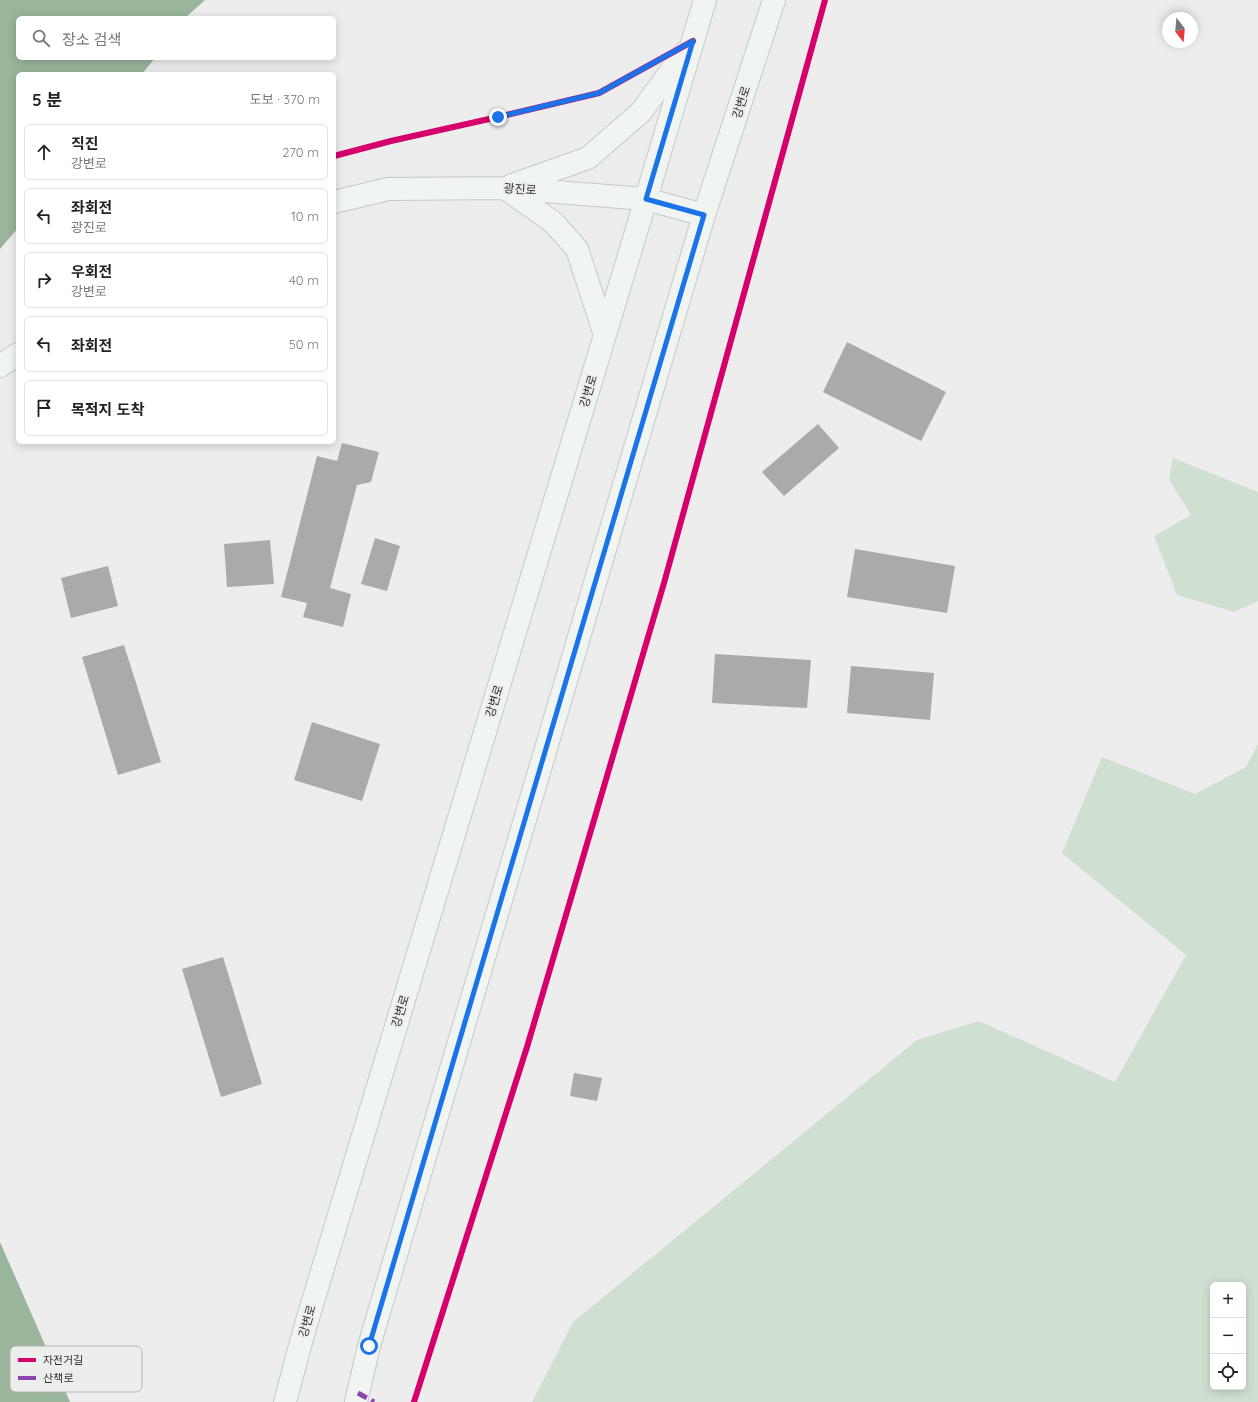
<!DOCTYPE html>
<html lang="ko">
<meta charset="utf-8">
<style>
body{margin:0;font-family:Quicksand,"Noto Sans KR",sans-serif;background:#f6f6f6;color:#222}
.controls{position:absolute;right:12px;bottom:12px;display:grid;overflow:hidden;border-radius:6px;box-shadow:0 2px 10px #0003}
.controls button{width:36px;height:36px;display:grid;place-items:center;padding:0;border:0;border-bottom:1px solid #e0e0e0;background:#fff;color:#222;font:20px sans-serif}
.compass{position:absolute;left:1162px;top:12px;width:36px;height:36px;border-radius:50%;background:#fff;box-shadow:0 2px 10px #0003;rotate:164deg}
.stop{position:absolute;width:12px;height:12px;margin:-9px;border:3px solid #1a73e8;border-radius:50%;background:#fff}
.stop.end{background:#1a73e8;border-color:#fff;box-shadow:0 1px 4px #0008}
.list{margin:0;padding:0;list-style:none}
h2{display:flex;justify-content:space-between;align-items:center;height:52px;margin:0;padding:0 16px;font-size:17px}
h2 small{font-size:13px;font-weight:400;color:#767676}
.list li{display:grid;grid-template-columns:26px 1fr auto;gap:12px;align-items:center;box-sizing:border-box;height:56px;margin:0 8px 8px;padding:0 8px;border:1px solid #e0e0e0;border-radius:6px}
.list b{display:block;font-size:15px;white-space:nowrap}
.list p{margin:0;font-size:13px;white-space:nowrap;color:#767676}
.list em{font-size:13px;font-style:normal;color:#767676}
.icon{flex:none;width:22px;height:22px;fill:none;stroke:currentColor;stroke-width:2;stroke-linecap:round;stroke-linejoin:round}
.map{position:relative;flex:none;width:1258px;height:1402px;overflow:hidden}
.search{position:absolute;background:#fff;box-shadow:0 2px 10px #0003;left:16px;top:16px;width:320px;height:44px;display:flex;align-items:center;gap:10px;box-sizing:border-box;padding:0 14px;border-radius:6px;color:#767676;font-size:15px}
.panel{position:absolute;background:#fff;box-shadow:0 2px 10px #0003;left:16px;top:72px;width:320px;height:372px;border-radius:6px}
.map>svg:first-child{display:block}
.green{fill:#cfe0d0;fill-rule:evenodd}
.water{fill:#99b59c}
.building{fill:#a9aaa9}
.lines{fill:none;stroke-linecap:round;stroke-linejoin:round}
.secondary-casing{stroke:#c7c8c7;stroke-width:24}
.path{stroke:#d2d4d2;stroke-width:2.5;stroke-dasharray:1 3;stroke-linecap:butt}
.secondary{stroke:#f1f5f2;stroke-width:22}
.quiet{stroke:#8e44ad;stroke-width:5;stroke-dasharray:10 5;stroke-linecap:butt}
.cycleway-casing{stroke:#ebeeeb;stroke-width:8}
.cycleway{stroke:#d6006c;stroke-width:6}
.route{stroke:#1a73e8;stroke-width:5}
.labels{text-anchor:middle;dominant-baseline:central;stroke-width:4;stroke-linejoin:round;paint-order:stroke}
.street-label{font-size:12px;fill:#303230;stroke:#ebeeeb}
.key{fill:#ebeeeb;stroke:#b3b6b3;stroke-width:1}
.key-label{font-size:11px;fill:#303230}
</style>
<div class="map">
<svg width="1258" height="1402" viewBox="0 0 1258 1402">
<rect width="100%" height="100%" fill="#ecedec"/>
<path class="green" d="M 1173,458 L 1258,492 L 1258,601 L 1234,612 L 1177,595 L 1154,536 L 1191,515 L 1169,480 Z
M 1258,744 L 1258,1402 L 532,1402 L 573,1322 L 917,1040 L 979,1021 L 1115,1082 L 1186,955 L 1062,853 L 1102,757 L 1195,794 L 1246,767 ZM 1213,1285 L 1243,1285 L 1243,1387 L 1213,1387 Z"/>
<path class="water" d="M 0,0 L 205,0 L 185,18 L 18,18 L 18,58 L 155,58 L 142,74 L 18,74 L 18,228 L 0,249 Z
M 0,1242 L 70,1402 L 0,1402 Z"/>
<path class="building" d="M 847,342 L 946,392 L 921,441 L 823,392 Z
M 818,424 L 839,448 L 784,496 L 762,472 Z
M 342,443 L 379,452 L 371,482 L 357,485 L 330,588 L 351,594 L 343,627 L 303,617 L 307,603 L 281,597 L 317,456 L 337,461 Z
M 375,538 L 400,546 L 387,591 L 361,584 Z
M 270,540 L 274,584 L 227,587 L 224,544 Z
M 855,549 L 955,566 L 947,613 L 847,597 Z
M 108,566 L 118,606 L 71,618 L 61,578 Z
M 124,645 L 161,762 L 118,775 L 82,657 Z
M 715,654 L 811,660 L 807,708 L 712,703 Z
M 851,666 L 934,673 L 930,720 L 847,713 Z
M 312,722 L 380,744 L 362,801 L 294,780 Z
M 223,957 L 262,1084 L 221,1097 L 182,969 Z
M 574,1073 L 602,1078 L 597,1101 L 570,1096 Z"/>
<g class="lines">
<g class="secondary-casing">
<path id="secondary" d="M 512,185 L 588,158 L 641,112 L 684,53
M 506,189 L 553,222 L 577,249 L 605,335
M 334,202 L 388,189 L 505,188 L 646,199 L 704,215
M 0,366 L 18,354
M 285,1402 L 304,1331 L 646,199 L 705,0
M 356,1402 L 369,1346 L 704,215 L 774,0"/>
</g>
<path class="path" d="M 414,1402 L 527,1047 L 664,583 L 825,0"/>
<use href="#secondary" class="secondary"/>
<path class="quiet" d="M 358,1393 L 374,1402"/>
<g class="cycleway-casing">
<path id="cycleway" d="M 334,156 L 391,141 L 498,117 L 599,93 L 693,41
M 414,1402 L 527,1047 L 664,583 L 825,0"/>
</g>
<use href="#cycleway" class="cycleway"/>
</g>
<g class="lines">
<path class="route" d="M 369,1346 L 704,215 L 646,199 L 693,41 L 599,93 L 498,117"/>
</g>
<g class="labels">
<g class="street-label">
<text transform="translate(741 102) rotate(-72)">강변로</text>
<text transform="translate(520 189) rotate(4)">광진로</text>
<text transform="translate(588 391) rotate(-73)">강변로</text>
<text transform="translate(494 701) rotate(-73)">강변로</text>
<text transform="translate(400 1011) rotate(-73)">강변로</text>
<text transform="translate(307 1321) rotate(-74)">강변로</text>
</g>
</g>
<rect x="10" y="1346" width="132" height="46" rx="6" class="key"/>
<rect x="18" y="1358" width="18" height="4" fill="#d6006c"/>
<rect x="18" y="1376" width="18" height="4" fill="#8e44ad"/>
<g class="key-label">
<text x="43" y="1364">자전거길</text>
<text x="43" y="1382">산책로</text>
</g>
</svg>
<div class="controls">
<button>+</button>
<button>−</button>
<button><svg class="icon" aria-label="locate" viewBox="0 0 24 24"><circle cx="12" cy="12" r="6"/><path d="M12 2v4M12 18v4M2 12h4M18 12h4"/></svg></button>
</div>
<svg class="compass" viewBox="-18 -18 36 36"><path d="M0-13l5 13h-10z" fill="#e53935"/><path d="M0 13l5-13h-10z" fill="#767676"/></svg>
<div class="stop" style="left:369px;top:1346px"></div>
<div class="stop end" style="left:498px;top:117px"></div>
<div class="search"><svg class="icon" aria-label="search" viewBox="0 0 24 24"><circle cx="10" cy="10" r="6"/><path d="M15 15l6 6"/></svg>장소 검색</div>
<section class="panel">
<h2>5 분<small>도보 · 370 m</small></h2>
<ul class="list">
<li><svg class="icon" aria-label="ahead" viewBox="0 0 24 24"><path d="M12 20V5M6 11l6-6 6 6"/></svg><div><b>직진</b><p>강변로</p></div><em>270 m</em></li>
<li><svg class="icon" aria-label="left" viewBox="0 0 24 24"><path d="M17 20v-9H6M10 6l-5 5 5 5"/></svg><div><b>좌회전</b><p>광진로</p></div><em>10 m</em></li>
<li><svg class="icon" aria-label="right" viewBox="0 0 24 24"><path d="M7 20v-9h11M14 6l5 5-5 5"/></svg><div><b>우회전</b><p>강변로</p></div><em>40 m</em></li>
<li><svg class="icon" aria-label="left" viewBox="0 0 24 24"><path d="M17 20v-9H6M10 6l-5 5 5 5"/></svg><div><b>좌회전</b></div><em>50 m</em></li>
<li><svg class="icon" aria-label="arrive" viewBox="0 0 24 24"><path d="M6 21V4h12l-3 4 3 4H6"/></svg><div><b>목적지 도착</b></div></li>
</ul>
</section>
</div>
